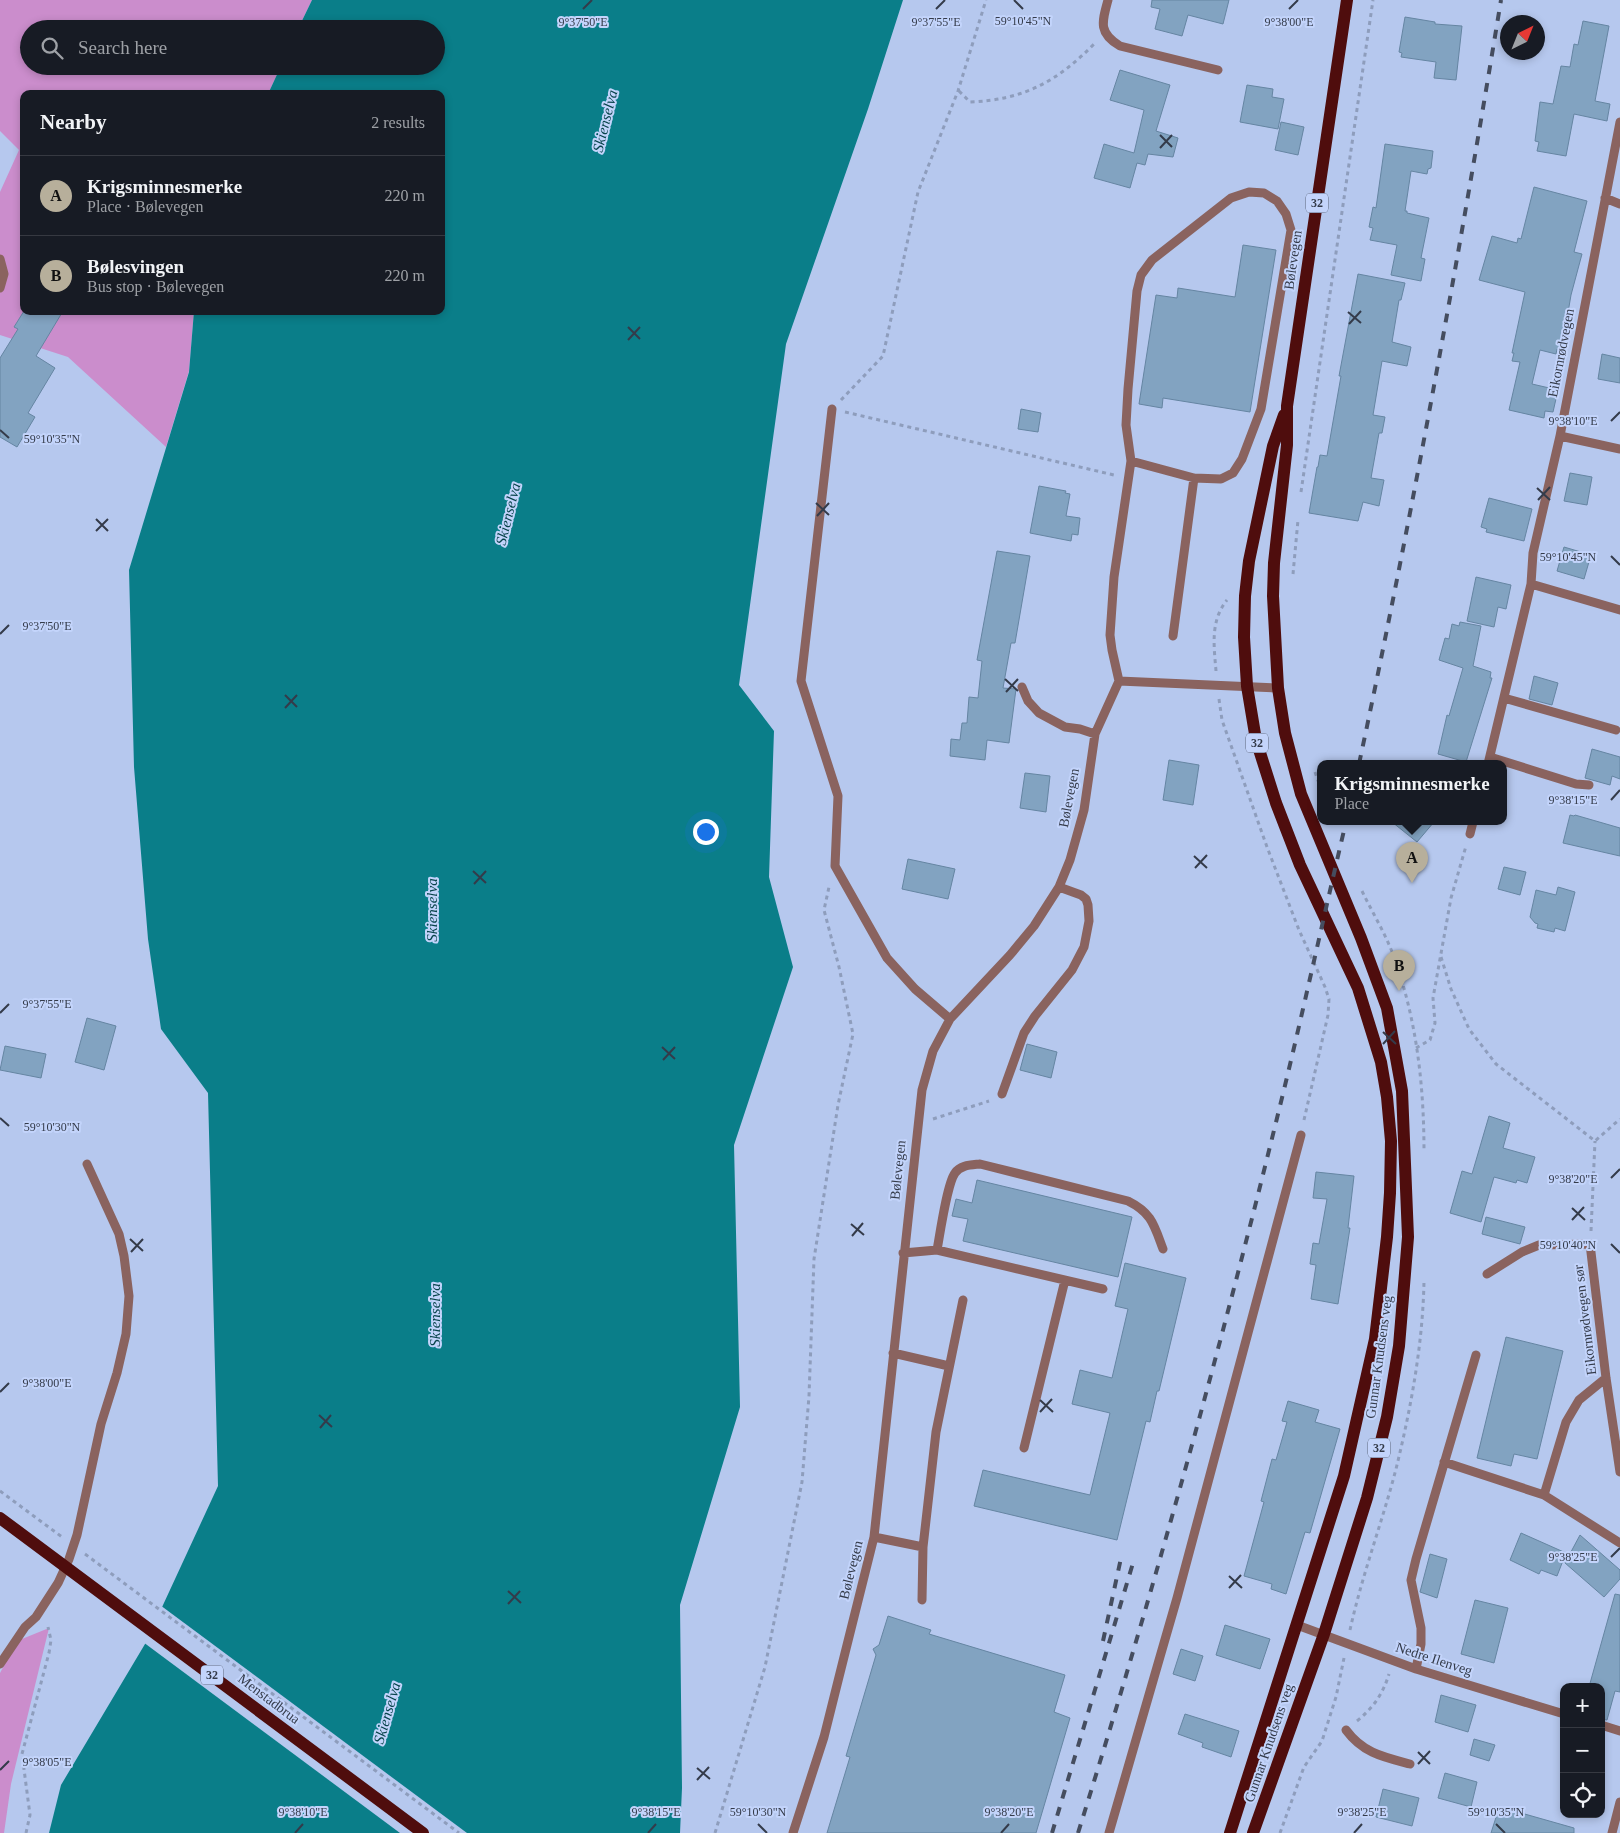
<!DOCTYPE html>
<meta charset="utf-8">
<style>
body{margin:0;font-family:"Times New Roman",serif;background:#242831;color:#f1f3f6}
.controls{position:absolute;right:15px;bottom:15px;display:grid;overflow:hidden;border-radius:10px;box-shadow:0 2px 8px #0003}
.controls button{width:45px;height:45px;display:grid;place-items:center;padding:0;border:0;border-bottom:1px solid #363941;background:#171b24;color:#f1f3f6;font:25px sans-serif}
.compass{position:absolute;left:1500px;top:15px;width:45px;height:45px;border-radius:50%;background:#171b24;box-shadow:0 2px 8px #0003;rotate:43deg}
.you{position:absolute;left:705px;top:831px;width:18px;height:18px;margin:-12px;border:4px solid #fff;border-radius:50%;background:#1a73e8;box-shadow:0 0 0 8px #1a73e833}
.badge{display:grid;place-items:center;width:32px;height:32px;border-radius:50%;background:#b7af9b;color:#111;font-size:16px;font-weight:700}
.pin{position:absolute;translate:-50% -41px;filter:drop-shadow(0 1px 2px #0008)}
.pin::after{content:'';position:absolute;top:26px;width:18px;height:15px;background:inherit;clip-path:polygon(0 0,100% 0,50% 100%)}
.popup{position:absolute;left:1317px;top:760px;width:190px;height:65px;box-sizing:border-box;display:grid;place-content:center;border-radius:10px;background:#171b24;filter:drop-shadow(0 1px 4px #0005);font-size:16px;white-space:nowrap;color:#9ea1a6}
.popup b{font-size:19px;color:#f1f3f6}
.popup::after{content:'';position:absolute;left:50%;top:100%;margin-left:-10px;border:10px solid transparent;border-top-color:#171b24}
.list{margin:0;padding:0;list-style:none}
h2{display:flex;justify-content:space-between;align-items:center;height:65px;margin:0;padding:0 20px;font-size:21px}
h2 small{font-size:16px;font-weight:400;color:#9ea1a6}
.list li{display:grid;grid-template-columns:32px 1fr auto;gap:15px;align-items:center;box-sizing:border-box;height:80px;padding:0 20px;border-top:1px solid #363941}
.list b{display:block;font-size:19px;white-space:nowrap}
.list p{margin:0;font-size:16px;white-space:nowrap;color:#9ea1a6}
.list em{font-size:16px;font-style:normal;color:#9ea1a6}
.icon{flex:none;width:28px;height:28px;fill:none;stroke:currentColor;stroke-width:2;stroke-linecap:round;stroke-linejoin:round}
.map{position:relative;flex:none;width:1620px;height:1833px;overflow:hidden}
.search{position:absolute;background:#171b24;box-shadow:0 2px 8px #0003;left:20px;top:20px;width:425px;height:55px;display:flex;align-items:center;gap:12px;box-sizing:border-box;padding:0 18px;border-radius:28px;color:#9ea1a6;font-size:19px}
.panel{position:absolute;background:#171b24;box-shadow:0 2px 8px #0003;left:20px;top:90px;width:425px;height:225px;border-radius:10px}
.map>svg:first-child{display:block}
.green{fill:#cb8dcc}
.water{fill:#0a7e89}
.pier{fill:#b6c8ee}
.building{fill:#82a3c1;stroke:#6585a2}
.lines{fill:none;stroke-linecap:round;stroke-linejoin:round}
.path{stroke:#8e9dbc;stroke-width:3;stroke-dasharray:4 4;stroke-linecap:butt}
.minor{stroke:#8a635f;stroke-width:9}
.major{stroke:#4f0d0d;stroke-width:12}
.rail{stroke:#454d5f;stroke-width:4;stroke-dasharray:9 9;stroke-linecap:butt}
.ticks{fill:none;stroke:#343b4a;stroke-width:2}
.labels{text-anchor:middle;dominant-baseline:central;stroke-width:4;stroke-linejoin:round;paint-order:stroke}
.shield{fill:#c3d4fb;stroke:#5f697f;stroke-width:1}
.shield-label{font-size:12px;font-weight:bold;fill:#343b4a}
.street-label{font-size:14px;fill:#343b4a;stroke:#c3d4fb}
.water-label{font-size:15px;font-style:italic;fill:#08444b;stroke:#c3d4fb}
.ticks-label{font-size:12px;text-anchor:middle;fill:#343b4a;stroke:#c3d4fb;stroke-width:4;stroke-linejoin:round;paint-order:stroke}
</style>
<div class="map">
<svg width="1620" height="1833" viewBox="0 0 1620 1833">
<rect width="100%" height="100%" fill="#b6c8ee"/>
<path class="green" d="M 0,0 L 312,0 L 298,29 L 29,29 L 29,66 L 281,66 L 268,94 L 24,94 L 24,311 L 194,311 L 189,371 L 166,447 L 68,357 L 0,335 L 0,192 L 19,150 L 0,131 Z
M 49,1628 L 11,1784 L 4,1833 L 0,1833 L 0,1673 L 17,1641 Z"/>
<path class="water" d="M 312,0 L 903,0 L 868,109 L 786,344 L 739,685 L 774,731 L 769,877 L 793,967 L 734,1145 L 740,1407 L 680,1605 L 682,1788 L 680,1833 L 49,1833 L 61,1785 L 145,1644 L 218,1486 L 208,1093 L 161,1029 L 148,939 L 134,767 L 129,570 L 189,372 L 194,311 L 441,311 L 441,94 L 268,94 L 281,66 L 436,66 L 436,29 L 298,29 Z"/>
<path class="pier" d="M 160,1605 L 467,1833 L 400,1833 L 143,1642 Z"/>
<path class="building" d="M 1152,0 L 1229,0 L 1223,24 L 1188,15 L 1182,36 L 1155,29 L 1160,9 L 1151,7 Z
M 1405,17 L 1435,22 L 1435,24 L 1462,26 L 1456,80 L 1434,78 L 1436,62 L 1401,57 L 1402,53 L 1399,52 Z
M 1583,21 L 1609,26 L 1595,101 L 1610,104 L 1607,121 L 1574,114 L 1566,156 L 1537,151 L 1539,142 L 1535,141 L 1540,102 L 1553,104 L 1561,66 L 1570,67 L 1574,44 L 1578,45 Z
M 1120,70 L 1170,85 L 1156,131 L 1178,138 L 1173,157 L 1148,154 L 1145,165 L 1137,163 L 1130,188 L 1094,178 L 1104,144 L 1134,153 L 1144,110 L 1110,100 Z
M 1247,85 L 1273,89 L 1272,97 L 1284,99 L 1278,129 L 1240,122 Z
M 1281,122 L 1304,127 L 1298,155 L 1275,150 Z
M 1385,144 L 1433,151 L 1431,168 L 1428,169 L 1427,174 L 1411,171 L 1405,211 L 1407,211 L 1407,213 L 1429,218 L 1421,258 L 1425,259 L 1421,281 L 1391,275 L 1397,245 L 1370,240 L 1373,228 L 1369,227 L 1373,207 L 1376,208 Z
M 1534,187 L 1587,201 L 1574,252 L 1582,254 L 1571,295 L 1565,330 L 1569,331 L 1565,351 L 1557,349 L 1556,354 L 1540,350 L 1532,384 L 1558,390 L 1553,412 L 1545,411 L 1544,418 L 1509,410 L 1520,362 L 1512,361 L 1514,353 L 1512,353 L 1525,292 L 1479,280 L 1492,236 L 1517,243 L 1518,238 L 1521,239 Z
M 1243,245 L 1276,250 L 1250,412 L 1163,398 L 1162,408 L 1139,404 L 1156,295 L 1177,298 L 1178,288 L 1235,297 Z
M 1358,274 L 1405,283 L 1401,300 L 1399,300 L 1392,342 L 1411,347 L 1407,366 L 1382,361 L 1373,415 L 1385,417 L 1382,433 L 1379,433 L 1371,478 L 1384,480 L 1379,506 L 1363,502 L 1358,521 L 1309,513 L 1317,467 L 1318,467 L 1320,455 L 1327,456 L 1341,376 L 1339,376 Z
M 24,311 L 63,311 L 36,356 L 55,368 L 28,413 L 35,417 L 17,447 L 0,437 L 0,358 L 18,329 L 14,327 Z
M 1602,354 L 1620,358 L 1620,383 L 1598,379 Z
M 1021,409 L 1041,413 L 1038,432 L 1018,429 Z
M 1570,473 L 1592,477 L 1587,505 L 1564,501 Z
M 1039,486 L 1066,491 L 1065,493 L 1070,494 L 1066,516 L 1080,518 L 1078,535 L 1072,534 L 1071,541 L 1030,533 Z
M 1489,498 L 1532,509 L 1524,541 L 1486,532 L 1487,529 L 1481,527 Z
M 1564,547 L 1591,555 L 1584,579 L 1557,571 Z
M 997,551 L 1030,556 L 1015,643 L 1011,643 L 1003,688 L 1016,689 L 1009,743 L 987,740 L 985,760 L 950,756 L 951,739 L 960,740 L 962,723 L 967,723 L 969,697 L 978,698 L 982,661 L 977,660 Z
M 1476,577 L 1511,585 L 1506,609 L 1498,607 L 1494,627 L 1467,621 Z
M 1460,622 L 1481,626 L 1473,666 L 1491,672 L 1490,678 L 1492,678 L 1466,762 L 1438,754 L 1447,715 L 1449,716 L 1463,668 L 1439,660 L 1445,638 L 1449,639 L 1452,624 L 1459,626 Z
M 1534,676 L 1558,683 L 1552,705 L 1529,699 Z
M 1592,749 L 1620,757 L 1620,779 L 1612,776 L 1610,785 L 1585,778 Z
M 1169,760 L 1199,765 L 1193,805 L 1163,800 Z
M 1025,773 L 1050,776 L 1046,812 L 1020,808 Z
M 1570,815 L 1574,816 L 1575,815 L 1620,828 L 1620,856 L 1563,843 Z
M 1392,822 L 1434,822 L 1417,842 Z
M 908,859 L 955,869 L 948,899 L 902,889 Z
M 1504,867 L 1526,872 L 1520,895 L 1498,889 Z
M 1558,887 L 1575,892 L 1565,931 L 1555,928 L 1554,932 L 1537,928 L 1538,924 L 1535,923 L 1530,917 L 1536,890 L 1556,895 Z
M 87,1018 L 116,1026 L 104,1070 L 75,1062 Z
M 1027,1044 L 1057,1052 L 1051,1078 L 1020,1070 Z
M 5,1046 L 46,1054 L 41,1078 L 0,1070 Z
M 1489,1116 L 1510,1123 L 1503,1148 L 1535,1157 L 1527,1183 L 1517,1180 L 1516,1183 L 1494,1177 L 1481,1222 L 1450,1213 L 1462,1171 L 1472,1174 Z
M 1316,1172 L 1354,1176 L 1348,1228 L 1350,1228 L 1338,1304 L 1311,1299 L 1316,1265 L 1310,1264 L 1313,1243 L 1319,1244 L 1327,1199 L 1313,1198 Z
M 977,1180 L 1132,1217 L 1118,1277 L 963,1241 L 968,1219 L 952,1216 L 956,1199 L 972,1203 Z
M 1486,1217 L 1525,1227 L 1520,1244 L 1482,1234 Z
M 1125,1263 L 1186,1278 L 1159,1391 L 1157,1391 L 1150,1422 L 1146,1421 L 1117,1540 L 974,1506 L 983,1470 L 1090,1495 L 1110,1413 L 1072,1404 L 1080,1370 L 1112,1378 L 1128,1309 L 1115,1306 Z
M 1506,1337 L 1563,1351 L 1537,1459 L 1514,1454 L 1511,1466 L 1477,1458 Z
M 1288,1401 L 1319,1410 L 1315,1422 L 1340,1429 L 1310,1533 L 1305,1532 L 1286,1594 L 1271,1589 L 1272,1584 L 1244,1576 L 1264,1502 L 1261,1501 L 1272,1459 L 1276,1460 L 1287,1422 L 1282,1421 Z
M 1521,1533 L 1566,1553 L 1557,1576 L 1541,1570 L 1539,1574 L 1510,1560 Z
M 1580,1535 L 1620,1570 L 1620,1579 L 1604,1597 L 1565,1563 Z
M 1430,1554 L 1447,1559 L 1437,1598 L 1420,1592 Z
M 1615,1594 L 1620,1595 L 1620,1692 L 1615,1691 L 1607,1720 L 1601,1719 L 1601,1687 L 1589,1687 Z
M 1475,1600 L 1508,1608 L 1494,1663 L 1461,1654 Z
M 888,1616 L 931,1630 L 929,1634 L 1065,1675 L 1054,1712 L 1070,1718 L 1036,1833 L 827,1833 L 850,1757 L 846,1756 L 876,1655 L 873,1649 L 879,1645 Z
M 1225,1625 L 1270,1639 L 1260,1669 L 1216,1655 Z
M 1181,1649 L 1203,1656 L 1195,1681 L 1173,1674 Z
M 1441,1695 L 1476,1705 L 1468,1732 L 1435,1722 Z
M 1185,1714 L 1239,1731 L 1231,1757 L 1202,1747 L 1203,1743 L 1178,1734 Z
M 1474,1739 L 1495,1745 L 1489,1761 L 1470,1755 Z
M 1445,1773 L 1477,1782 L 1471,1807 L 1438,1798 Z
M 1383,1789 L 1419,1798 L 1412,1826 L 1376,1817 Z
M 1507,1809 L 1574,1828 L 1574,1833 L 1491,1833 L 1498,1811 L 1506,1813 Z"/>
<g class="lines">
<path class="path" d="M 959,91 L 970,102 C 1024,100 1058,81 1095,43
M 841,400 L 883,356 L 918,192 L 958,91 L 986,0
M 845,412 L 1114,475
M 1301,492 L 1373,0
M 1293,574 L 1298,520
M 1216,671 C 1214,646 1210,621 1227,600
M 1219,699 L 1222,720 L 1267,847 L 1299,930 L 1325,987 L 1329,999 L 1328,1015 L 1304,1120
M 1315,772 L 1321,789
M 1362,891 C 1373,914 1387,936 1395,960 C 1417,1022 1424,1087 1424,1152
M 1441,957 L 1451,989 L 1469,1029 L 1496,1064 L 1595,1141 L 1620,1119
M 1416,1048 L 1430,1040 L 1435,1023 L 1433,998 L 1451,898 L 1466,846
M 933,1119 L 989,1101
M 1591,1231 L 1595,1141
M 0,1491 L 62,1537
M 85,1554 L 459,1833
M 1350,1630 C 1362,1575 1382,1523 1396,1469 C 1411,1408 1423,1343 1424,1280
M 1357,1721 C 1373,1708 1383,1694 1389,1674
M 26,1833 L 30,1815 L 22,1754 L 49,1653 L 51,1640 L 48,1627
M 715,1833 L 765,1667 L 802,1482 L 809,1396 L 814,1259 L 838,1105 L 853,1034 L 839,967 L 824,910 L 829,887
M 1280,1833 L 1304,1767 L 1322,1741 L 1336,1697 L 1344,1658"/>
<path class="minor" d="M 1108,0 C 1102,22 1098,33 1120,46 L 1218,70
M 1605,198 L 1620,204
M 0,259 L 4,274 L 0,288
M 832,409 L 801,681 L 838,796 L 835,866 L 887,958 L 915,989 L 950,1019
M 1560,436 L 1620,449
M 1531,584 L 1620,610
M 1173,636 L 1194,478
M 1119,681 L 1112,650 L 1110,635 L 1114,577 L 1131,461 L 1126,425 L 1128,389 L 1137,291 L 1141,275 L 1152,260 L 1231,198 L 1249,192 L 1264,193 L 1277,201 L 1286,214 L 1291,230 L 1261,409 L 1242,459 L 1233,473 L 1221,479 L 1194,478 L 1131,461
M 1022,687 L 1028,701 L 1039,713 L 1065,727 L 1080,729 L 1095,734
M 1504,698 L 1616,730
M 1490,757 L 1576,784 L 1589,785
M 1488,764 L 1531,584 L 1533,553 L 1560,436 L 1620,122
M 1470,834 L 1473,822
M 1002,1094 L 1024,1033 L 1035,1016 L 1072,970 L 1084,947 L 1089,921 L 1088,905 L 1086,899 L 1081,895 L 1059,887
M 937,1250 C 940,1234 947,1184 955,1173 C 960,1165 971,1165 980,1164 L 1128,1201 C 1152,1213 1154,1225 1163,1249
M 903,1253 L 937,1250 L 1103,1289
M 1487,1274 L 1522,1252 L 1539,1245 L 1590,1244 L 1606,1378 L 1620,1472
M 893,1353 L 949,1366
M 1024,1448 L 1065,1280
M 1444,1462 L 1544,1495 L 1620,1543
M 1544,1495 L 1566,1422 L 1579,1400 L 1606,1378
M 874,1537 L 923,1547
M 922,1600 L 923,1547 L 936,1432 L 963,1300
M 1297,1625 L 1416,1669 L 1564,1714
M 0,1664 L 25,1627 L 36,1617 L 58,1583 L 69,1559 L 77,1535 L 101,1424 L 117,1373 L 126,1334 L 129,1296 L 124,1256 L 119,1234 L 87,1164
M 1416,1669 L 1421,1644 L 1421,1628 L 1411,1580 L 1416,1559 L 1476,1355
M 1601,1725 L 1620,1731
M 1346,1730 C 1363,1753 1383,1757 1410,1764
M 793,1833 L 824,1737 L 874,1537 L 922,1090 L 933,1051 L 950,1019 L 1010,955 L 1034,926 L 1059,887 L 1070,860 L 1084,810 L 1095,734 L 1119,681 L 1278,688
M 1109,1833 L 1177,1598 L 1301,1135
M 1612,1833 L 1620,1802"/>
<path class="major" d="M 0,1518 L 423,1833
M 1230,1833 L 1344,1476 L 1375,1339 L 1387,1237 L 1390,1193 L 1391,1141 L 1387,1097 L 1381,1062 L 1358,988 L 1300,865 L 1276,803 L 1256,740 L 1247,686 L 1244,637 L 1245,596 L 1249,561 L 1273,446 L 1284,415
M 1253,1833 L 1324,1634 L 1367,1498 L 1387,1417 L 1399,1346 L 1408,1237 L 1402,1091 L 1387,1008 L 1361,938 L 1301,794 L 1285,733 L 1278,688 L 1273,596 L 1274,563 L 1287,445 L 1287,406 L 1347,0"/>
<path class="rail" d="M 1359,764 C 1413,511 1459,256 1501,0
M 1103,1641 L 1121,1558
M 1052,1833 L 1133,1563
M 1078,1833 C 1152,1596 1219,1355 1278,1114 C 1302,1017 1323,919 1346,822"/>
</g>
<path class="ticks" d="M 1014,0 L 1023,9M 583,9 L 592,0M 936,9 L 945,0M 1289,9 L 1298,0M 1160,135 L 1172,147M 1160,148 L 1172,135M 1348,312 L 1361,323M 1349,324 L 1361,311M 628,327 L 640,339M 628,340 L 640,327M 1611,421 L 1620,412M 0,430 L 9,438M 1537,488 L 1550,500M 1538,500 L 1550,487M 816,503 L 829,515M 817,516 L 829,503M 96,519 L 108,531M 96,531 L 108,519M 1611,556 L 1620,565M 0,634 L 9,625M 1005,679 L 1018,691M 1006,692 L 1018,679M 285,695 L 297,707M 285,708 L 297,695M 1611,800 L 1620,790M 1194,856 L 1207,868M 1195,868 L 1207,855M 473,871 L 486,883M 474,884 L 486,871M 0,1013 L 9,1004M 1383,1032 L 1396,1044M 1383,1044 L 1395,1031M 662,1047 L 675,1059M 663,1060 L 675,1047M 0,1118 L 9,1126M 1611,1178 L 1620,1169M 1572,1208 L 1585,1220M 1572,1220 L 1584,1207M 851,1224 L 864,1235M 852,1236 L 863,1223M 130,1239 L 143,1251M 1611,1244 L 1620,1253M 131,1252 L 143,1239M 0,1392 L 9,1383M 1040,1400 L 1053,1412M 1040,1412 L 1052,1399M 319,1415 L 332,1427M 320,1428 L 331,1415M 1611,1557 L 1620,1548M 1229,1576 L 1242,1588M 1229,1588 L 1241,1575M 508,1591 L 521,1603M 508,1604 L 520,1591M 1418,1752 L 1430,1764M 1418,1764 L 1430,1751M 697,1768 L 710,1779M 0,1770 L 9,1761M 697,1780 L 709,1767M 758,1824 L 767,1833M 1496,1824 L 1505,1833M 295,1833 L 303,1824M 648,1833 L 656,1824M 1001,1833 L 1009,1824M 1354,1833 L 1362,1824"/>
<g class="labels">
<g class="shield">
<rect x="1306" y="193.5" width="22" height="19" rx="4"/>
<rect x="1246" y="733.5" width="22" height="19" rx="4"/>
<rect x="1368" y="1438.5" width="22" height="19" rx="4"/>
<rect x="201" y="1665.5" width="22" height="19" rx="4"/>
</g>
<g class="shield-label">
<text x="1317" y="203">32</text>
<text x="1257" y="743">32</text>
<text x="1379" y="1448">32</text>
<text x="212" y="1675">32</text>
</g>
<g class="street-label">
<text transform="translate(1293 260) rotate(-82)">Bølevegen</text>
<text transform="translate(1561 353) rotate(-79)">Eikornrødvegen</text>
<text transform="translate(1069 798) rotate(-79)">Bølevegen</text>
<text transform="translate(898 1170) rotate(-84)">Bølevegen</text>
<text transform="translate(1585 1320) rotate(-97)">Eikornrødvegen sør</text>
<text transform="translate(1379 1357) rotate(-82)">Gunnar Knudsens veg</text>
<text transform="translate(851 1570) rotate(-76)">Bølevegen</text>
<text transform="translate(1434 1659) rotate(18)">Nedre Ilenveg</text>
<text transform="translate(269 1699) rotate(37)">Menstadbrua</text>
<text transform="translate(1269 1743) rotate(-71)">Gunnar Knudsens veg</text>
</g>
<g class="water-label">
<text transform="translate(605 121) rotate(-76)">Skienselva</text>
<text transform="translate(508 514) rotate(-76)">Skienselva</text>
<text transform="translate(432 910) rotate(-90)">Skienselva</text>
<text transform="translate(435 1315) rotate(-90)">Skienselva</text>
<text transform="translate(387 1713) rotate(-74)">Skienselva</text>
</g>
</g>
<g class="ticks-label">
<text x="1023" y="25">59°10'45"N</text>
<text x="583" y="26">9°37'50"E</text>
<text x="936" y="26">9°37'55"E</text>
<text x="1289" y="26">9°38'00"E</text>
<text x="1573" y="425">9°38'10"E</text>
<text x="52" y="443">59°10'35"N</text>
<text x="1568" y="561">59°10'45"N</text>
<text x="47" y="630">9°37'50"E</text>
<text x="1573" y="804">9°38'15"E</text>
<text x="47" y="1008">9°37'55"E</text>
<text x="52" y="1131">59°10'30"N</text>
<text x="1573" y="1183">9°38'20"E</text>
<text x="1568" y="1249">59°10'40"N</text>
<text x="47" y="1387">9°38'00"E</text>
<text x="1573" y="1561">9°38'25"E</text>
<text x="47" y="1766">9°38'05"E</text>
<text x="303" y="1816">9°38'10"E</text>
<text x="656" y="1816">9°38'15"E</text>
<text x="1009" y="1816">9°38'20"E</text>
<text x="1362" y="1816">9°38'25"E</text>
<text x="758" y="1816">59°10'30"N</text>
<text x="1496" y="1816">59°10'35"N</text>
</g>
</svg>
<div class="controls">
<button>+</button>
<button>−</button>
<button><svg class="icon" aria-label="locate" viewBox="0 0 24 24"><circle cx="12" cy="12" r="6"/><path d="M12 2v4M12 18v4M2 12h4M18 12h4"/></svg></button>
</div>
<svg class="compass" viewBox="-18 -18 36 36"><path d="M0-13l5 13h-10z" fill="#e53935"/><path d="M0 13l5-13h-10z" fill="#9ea1a6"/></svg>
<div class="you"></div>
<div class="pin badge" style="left:1412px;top:883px">A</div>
<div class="popup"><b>Krigsminnesmerke</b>Place</div>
<div class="pin badge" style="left:1399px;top:991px">B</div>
<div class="search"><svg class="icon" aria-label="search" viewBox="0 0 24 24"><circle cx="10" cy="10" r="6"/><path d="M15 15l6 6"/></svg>Search here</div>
<section class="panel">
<h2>Nearby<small>2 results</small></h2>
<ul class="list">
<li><span class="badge">A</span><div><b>Krigsminnesmerke</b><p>Place · Bølevegen</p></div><em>220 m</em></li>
<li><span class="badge">B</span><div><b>Bølesvingen</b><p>Bus stop · Bølevegen</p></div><em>220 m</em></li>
</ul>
</section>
</div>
